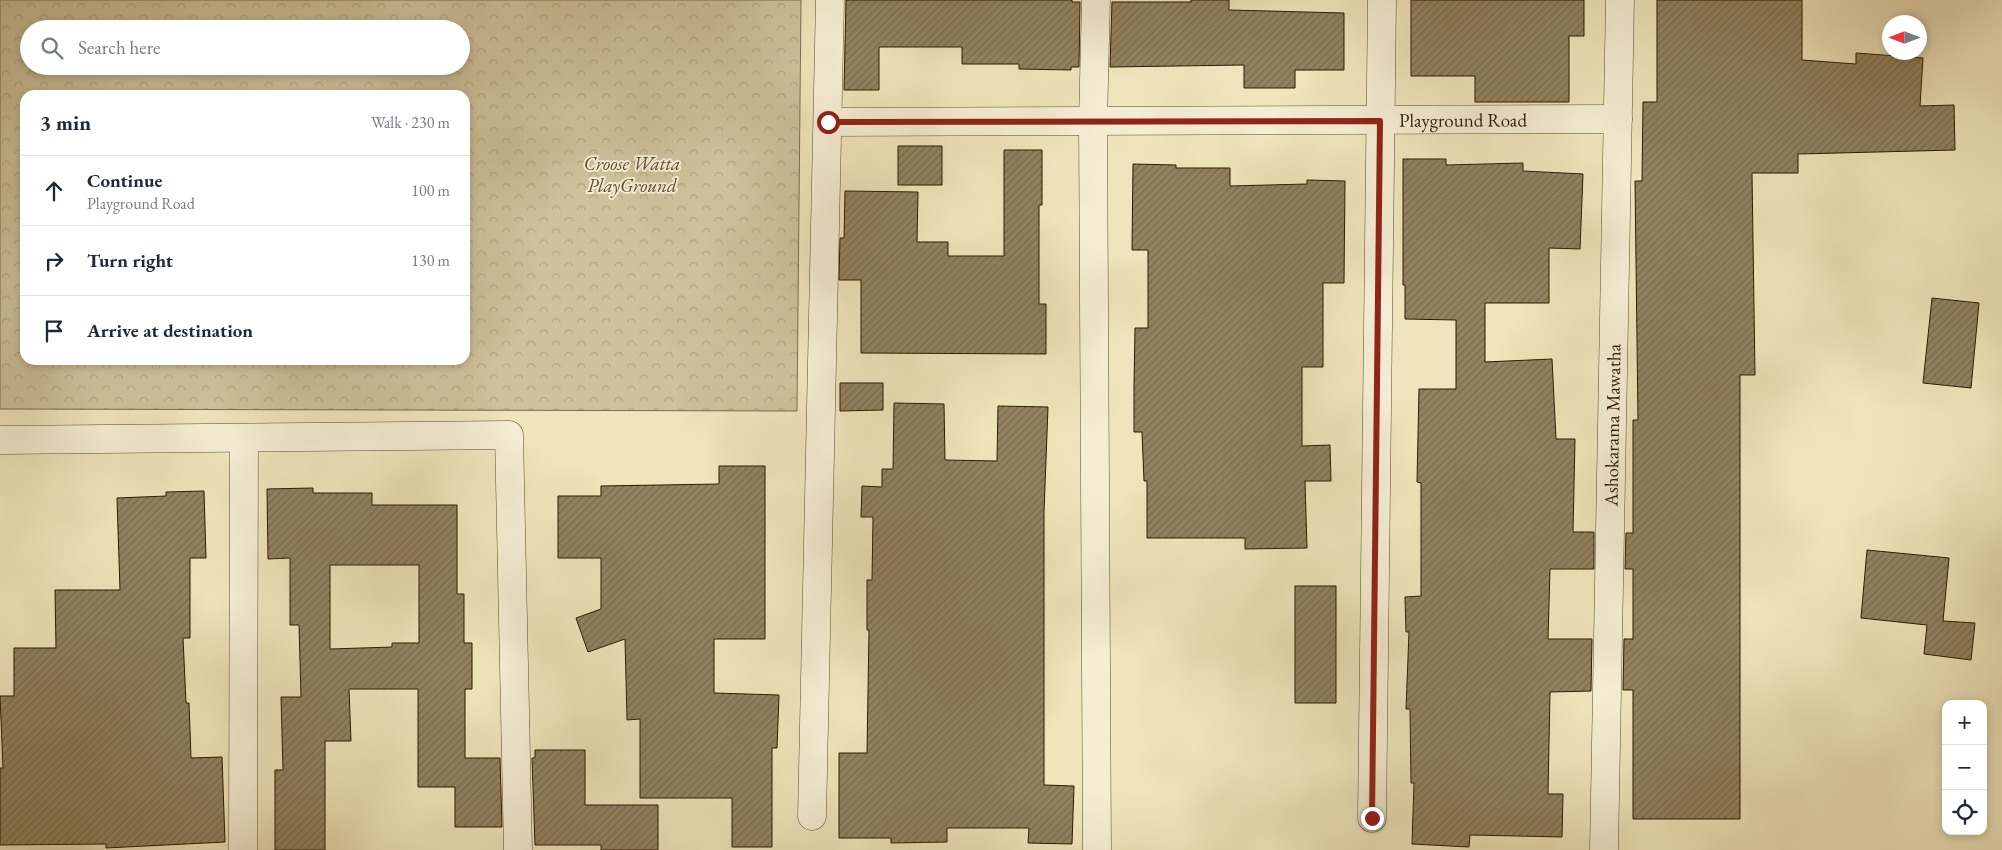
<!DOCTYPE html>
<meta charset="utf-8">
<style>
body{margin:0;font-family:"EB Garamond",serif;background:#f2f2f3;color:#1f2937}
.controls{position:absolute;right:15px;bottom:15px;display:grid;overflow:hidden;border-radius:10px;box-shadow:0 2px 8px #0003}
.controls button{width:45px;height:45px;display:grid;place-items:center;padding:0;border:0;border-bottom:1px solid #e0e1e3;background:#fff;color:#1f2937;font:25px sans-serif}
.compass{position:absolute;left:1882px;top:15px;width:45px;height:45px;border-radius:50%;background:#fff;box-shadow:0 2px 8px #0003;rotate:270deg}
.stop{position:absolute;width:15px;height:15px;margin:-11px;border:4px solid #8f2418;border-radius:50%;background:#fff}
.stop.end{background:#8f2418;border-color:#fff;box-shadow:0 1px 5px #0008}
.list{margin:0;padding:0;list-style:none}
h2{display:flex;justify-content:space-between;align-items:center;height:65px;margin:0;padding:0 20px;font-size:21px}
h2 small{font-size:16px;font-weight:400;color:#747a83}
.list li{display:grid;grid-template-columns:32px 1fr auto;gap:15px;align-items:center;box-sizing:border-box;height:70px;padding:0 20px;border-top:1px solid #e0e1e3}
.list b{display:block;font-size:19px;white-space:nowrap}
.list p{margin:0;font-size:16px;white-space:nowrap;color:#747a83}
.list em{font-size:16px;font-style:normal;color:#747a83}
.icon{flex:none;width:28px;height:28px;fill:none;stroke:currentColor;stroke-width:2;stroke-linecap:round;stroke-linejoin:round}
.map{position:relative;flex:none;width:2002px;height:850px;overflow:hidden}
.search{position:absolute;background:#fff;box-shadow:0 2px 8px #0003;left:20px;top:20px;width:450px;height:55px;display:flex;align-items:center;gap:12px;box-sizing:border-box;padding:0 18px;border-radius:28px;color:#747a83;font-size:19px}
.panel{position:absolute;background:#fff;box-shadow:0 2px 8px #0003;left:20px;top:90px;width:450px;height:275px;border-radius:15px}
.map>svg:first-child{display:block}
.park{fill:url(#park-crowns);stroke:#7e6d4e;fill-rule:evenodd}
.building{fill:url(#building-hatch);stroke:#2e1900;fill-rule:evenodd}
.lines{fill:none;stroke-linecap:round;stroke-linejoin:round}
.minor-casing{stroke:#5e4c2f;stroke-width:29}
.tertiary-casing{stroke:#5e4c2f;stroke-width:29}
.minor{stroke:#f5edd3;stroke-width:28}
.tertiary{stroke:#f5edd3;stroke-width:28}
.route{stroke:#8f2418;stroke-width:6}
.labels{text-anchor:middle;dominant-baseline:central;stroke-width:4;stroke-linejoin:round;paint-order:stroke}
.street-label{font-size:19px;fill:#2e1900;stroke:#f5edd3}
.park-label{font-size:19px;font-style:italic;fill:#5e4b2e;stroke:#f5edd3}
</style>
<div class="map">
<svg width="2002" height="850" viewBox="0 0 2002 850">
<defs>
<pattern id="park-crowns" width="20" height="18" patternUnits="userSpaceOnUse" patternTransform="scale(1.25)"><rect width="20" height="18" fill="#cec19b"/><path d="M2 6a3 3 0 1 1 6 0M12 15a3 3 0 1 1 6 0" fill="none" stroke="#b1a584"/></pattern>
<pattern id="building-hatch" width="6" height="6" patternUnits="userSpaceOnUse" patternTransform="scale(1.25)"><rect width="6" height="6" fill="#928361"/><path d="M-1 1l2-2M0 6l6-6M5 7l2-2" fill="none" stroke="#786a4e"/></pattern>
</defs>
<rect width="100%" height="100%" fill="#efe4bb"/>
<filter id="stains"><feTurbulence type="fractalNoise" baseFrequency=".004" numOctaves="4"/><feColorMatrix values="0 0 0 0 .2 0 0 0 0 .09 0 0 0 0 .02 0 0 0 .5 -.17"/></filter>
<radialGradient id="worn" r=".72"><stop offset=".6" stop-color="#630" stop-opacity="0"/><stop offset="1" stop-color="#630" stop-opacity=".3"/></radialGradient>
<path class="park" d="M 0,0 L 801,0 L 797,411 L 0,409 ZM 29,29 L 461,29 L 461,66 L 29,66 ZM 25,95 L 465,95 L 465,360 L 25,360 Z"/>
<path class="building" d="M 846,0 L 1072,0 L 1072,2 L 1080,2 L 1079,67 L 1071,67 L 1071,70 L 1019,69 L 1019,64 L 962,64 L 962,47 L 879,47 L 879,90 L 844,90 Z
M 1191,0 L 1229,0 L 1229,10 L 1344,13 L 1344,70 L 1295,70 L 1295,88 L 1244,88 L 1244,65 L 1110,67 L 1112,2 L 1191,2 Z
M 1411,0 L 1584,0 L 1584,36 L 1569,36 L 1569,102 L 1475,102 L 1475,76 L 1411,76 Z
M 1657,0 L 1802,0 L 1802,60 L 1856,64 L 1856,53 L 1923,58 L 1920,106 L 1954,105 L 1955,150 L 1798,154 L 1798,173 L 1752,173 L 1755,375 L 1740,375 L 1740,819 L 1633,819 L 1633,690 L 1623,690 L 1624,639 L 1633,639 L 1633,569 L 1625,569 L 1626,533 L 1633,533 L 1633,420 L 1638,420 L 1635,181 L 1642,181 L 1643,102 L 1657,102 Z
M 898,146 L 942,146 L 942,185 L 898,185 Z
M 1004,150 L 1042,150 L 1042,205 L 1039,205 L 1039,304 L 1046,304 L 1046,354 L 861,353 L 861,280 L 839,280 L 840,238 L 844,238 L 845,191 L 918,192 L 917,242 L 948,242 L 948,256 L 1004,256 Z
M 1403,159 L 1446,159 L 1446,165 L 1523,163 L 1523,171 L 1583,174 L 1580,249 L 1549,248 L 1549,303 L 1485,303 L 1485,362 L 1552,359 L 1556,439 L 1575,439 L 1573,532 L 1594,532 L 1594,569 L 1550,569 L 1548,639 L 1592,639 L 1591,691 L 1550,692 L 1548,794 L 1563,794 L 1562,837 L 1470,835 L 1469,847 L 1412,844 L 1414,783 L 1411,783 L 1410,709 L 1406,709 L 1409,632 L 1406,632 L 1405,597 L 1421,596 L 1421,483 L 1417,482 L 1419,389 L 1456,389 L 1456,320 L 1405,319 L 1405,285 L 1403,285 Z
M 1133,164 L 1176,165 L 1176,168 L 1230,168 L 1230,186 L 1307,184 L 1307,180 L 1345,181 L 1344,283 L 1323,283 L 1323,367 L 1302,367 L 1302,446 L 1330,445 L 1331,481 L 1305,481 L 1307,548 L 1245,549 L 1245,538 L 1147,538 L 1147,481 L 1144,481 L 1142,432 L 1134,432 L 1134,385 L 1135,328 L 1148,328 L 1148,250 L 1132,250 Z
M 1932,298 L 1979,303 L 1971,388 L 1923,383 Z
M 840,383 L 883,383 L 883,410 L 840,411 Z
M 894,403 L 944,404 L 945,460 L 997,461 L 998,406 L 1048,407 L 1044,512 L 1044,785 L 1074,786 L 1072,844 L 1028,843 L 1029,828 L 947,828 L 947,842 L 891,843 L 891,838 L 839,838 L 839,753 L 867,753 L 869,630 L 867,630 L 867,580 L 872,580 L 873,517 L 861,517 L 862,486 L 882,487 L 882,469 L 893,469 Z
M 719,466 L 765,466 L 765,639 L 714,639 L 714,693 L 779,695 L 777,748 L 772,748 L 772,847 L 732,847 L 732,798 L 640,798 L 640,719 L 627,720 L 625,639 L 588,652 L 576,618 L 601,609 L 601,558 L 558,558 L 558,496 L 601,496 L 601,486 L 719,484 Z
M 313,488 L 313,493 L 372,493 L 372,505 L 457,505 L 457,594 L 464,594 L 464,643 L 472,643 L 472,689 L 465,689 L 465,758 L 500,758 L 502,827 L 455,827 L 455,787 L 418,787 L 418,689 L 349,689 L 351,741 L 325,741 L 325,850 L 275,850 L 275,770 L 283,770 L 281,697 L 301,697 L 299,625 L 290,625 L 290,558 L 268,559 L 267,489 ZM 330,565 L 419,565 L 419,643 L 392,643 L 392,647 L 330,649 Z
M 204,491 L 206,558 L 190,558 L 190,638 L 183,638 L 186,703 L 189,703 L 191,758 L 222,757 L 225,842 L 106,848 L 106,844 L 0,845 L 0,768 L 3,768 L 0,696 L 14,696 L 14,648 L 56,648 L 55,590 L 120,590 L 117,498 L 166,496 L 166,492 Z
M 1867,550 L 1949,558 L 1943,621 L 1975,623 L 1971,660 L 1924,654 L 1927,625 L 1861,618 Z
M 1295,586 L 1336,586 L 1336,703 L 1295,703 Z
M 535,750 L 585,750 L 585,805 L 658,805 L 658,850 L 601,850 L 601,845 L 535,845 L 532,758 L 535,758 Z"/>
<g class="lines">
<g class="minor-casing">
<g id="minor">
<path d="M 1096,0 L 1093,121 L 1097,850"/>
<path id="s1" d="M 828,122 L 1618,119"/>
<path d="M 0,440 L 509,435 L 518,850"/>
<path d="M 812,816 L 830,0"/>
<path d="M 1372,818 L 1382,0"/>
<path d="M 243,850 L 244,438"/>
</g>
</g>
<g class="tertiary-casing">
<g id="tertiary">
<path id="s2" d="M 1604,850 L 1620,0"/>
</g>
</g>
<use href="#minor" class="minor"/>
<use href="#tertiary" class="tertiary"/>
</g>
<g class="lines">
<path class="route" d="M 828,122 L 1380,121 L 1372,818"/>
</g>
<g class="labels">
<g class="street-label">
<text stroke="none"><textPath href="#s1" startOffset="635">Playground Road</textPath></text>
<text stroke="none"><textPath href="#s2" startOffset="425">Ashokarama Mawatha</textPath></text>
</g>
<g class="park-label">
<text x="632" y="163">Croose Watta<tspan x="632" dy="22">PlayGround</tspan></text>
</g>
</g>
<rect width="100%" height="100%" filter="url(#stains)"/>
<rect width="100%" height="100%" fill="url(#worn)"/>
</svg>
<div class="controls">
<button>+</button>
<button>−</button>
<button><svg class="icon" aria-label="locate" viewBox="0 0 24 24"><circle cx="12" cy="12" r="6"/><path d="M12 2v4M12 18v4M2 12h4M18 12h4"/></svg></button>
</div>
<svg class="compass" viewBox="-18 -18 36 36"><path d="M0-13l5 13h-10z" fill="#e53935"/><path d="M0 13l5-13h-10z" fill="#747a83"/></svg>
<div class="stop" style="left:828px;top:122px"></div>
<div class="stop end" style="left:1372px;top:818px"></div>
<div class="search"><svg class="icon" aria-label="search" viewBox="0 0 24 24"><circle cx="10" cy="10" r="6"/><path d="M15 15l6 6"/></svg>Search here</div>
<section class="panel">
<h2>3 min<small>Walk · 230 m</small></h2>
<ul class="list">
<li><svg class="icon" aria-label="ahead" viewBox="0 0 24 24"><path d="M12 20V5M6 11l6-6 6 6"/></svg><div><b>Continue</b><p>Playground Road</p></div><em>100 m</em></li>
<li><svg class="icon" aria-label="right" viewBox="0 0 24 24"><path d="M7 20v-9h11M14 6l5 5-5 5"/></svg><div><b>Turn right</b></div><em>130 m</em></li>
<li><svg class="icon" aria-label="arrive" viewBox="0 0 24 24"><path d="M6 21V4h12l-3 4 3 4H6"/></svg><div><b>Arrive at destination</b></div></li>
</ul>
</section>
</div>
